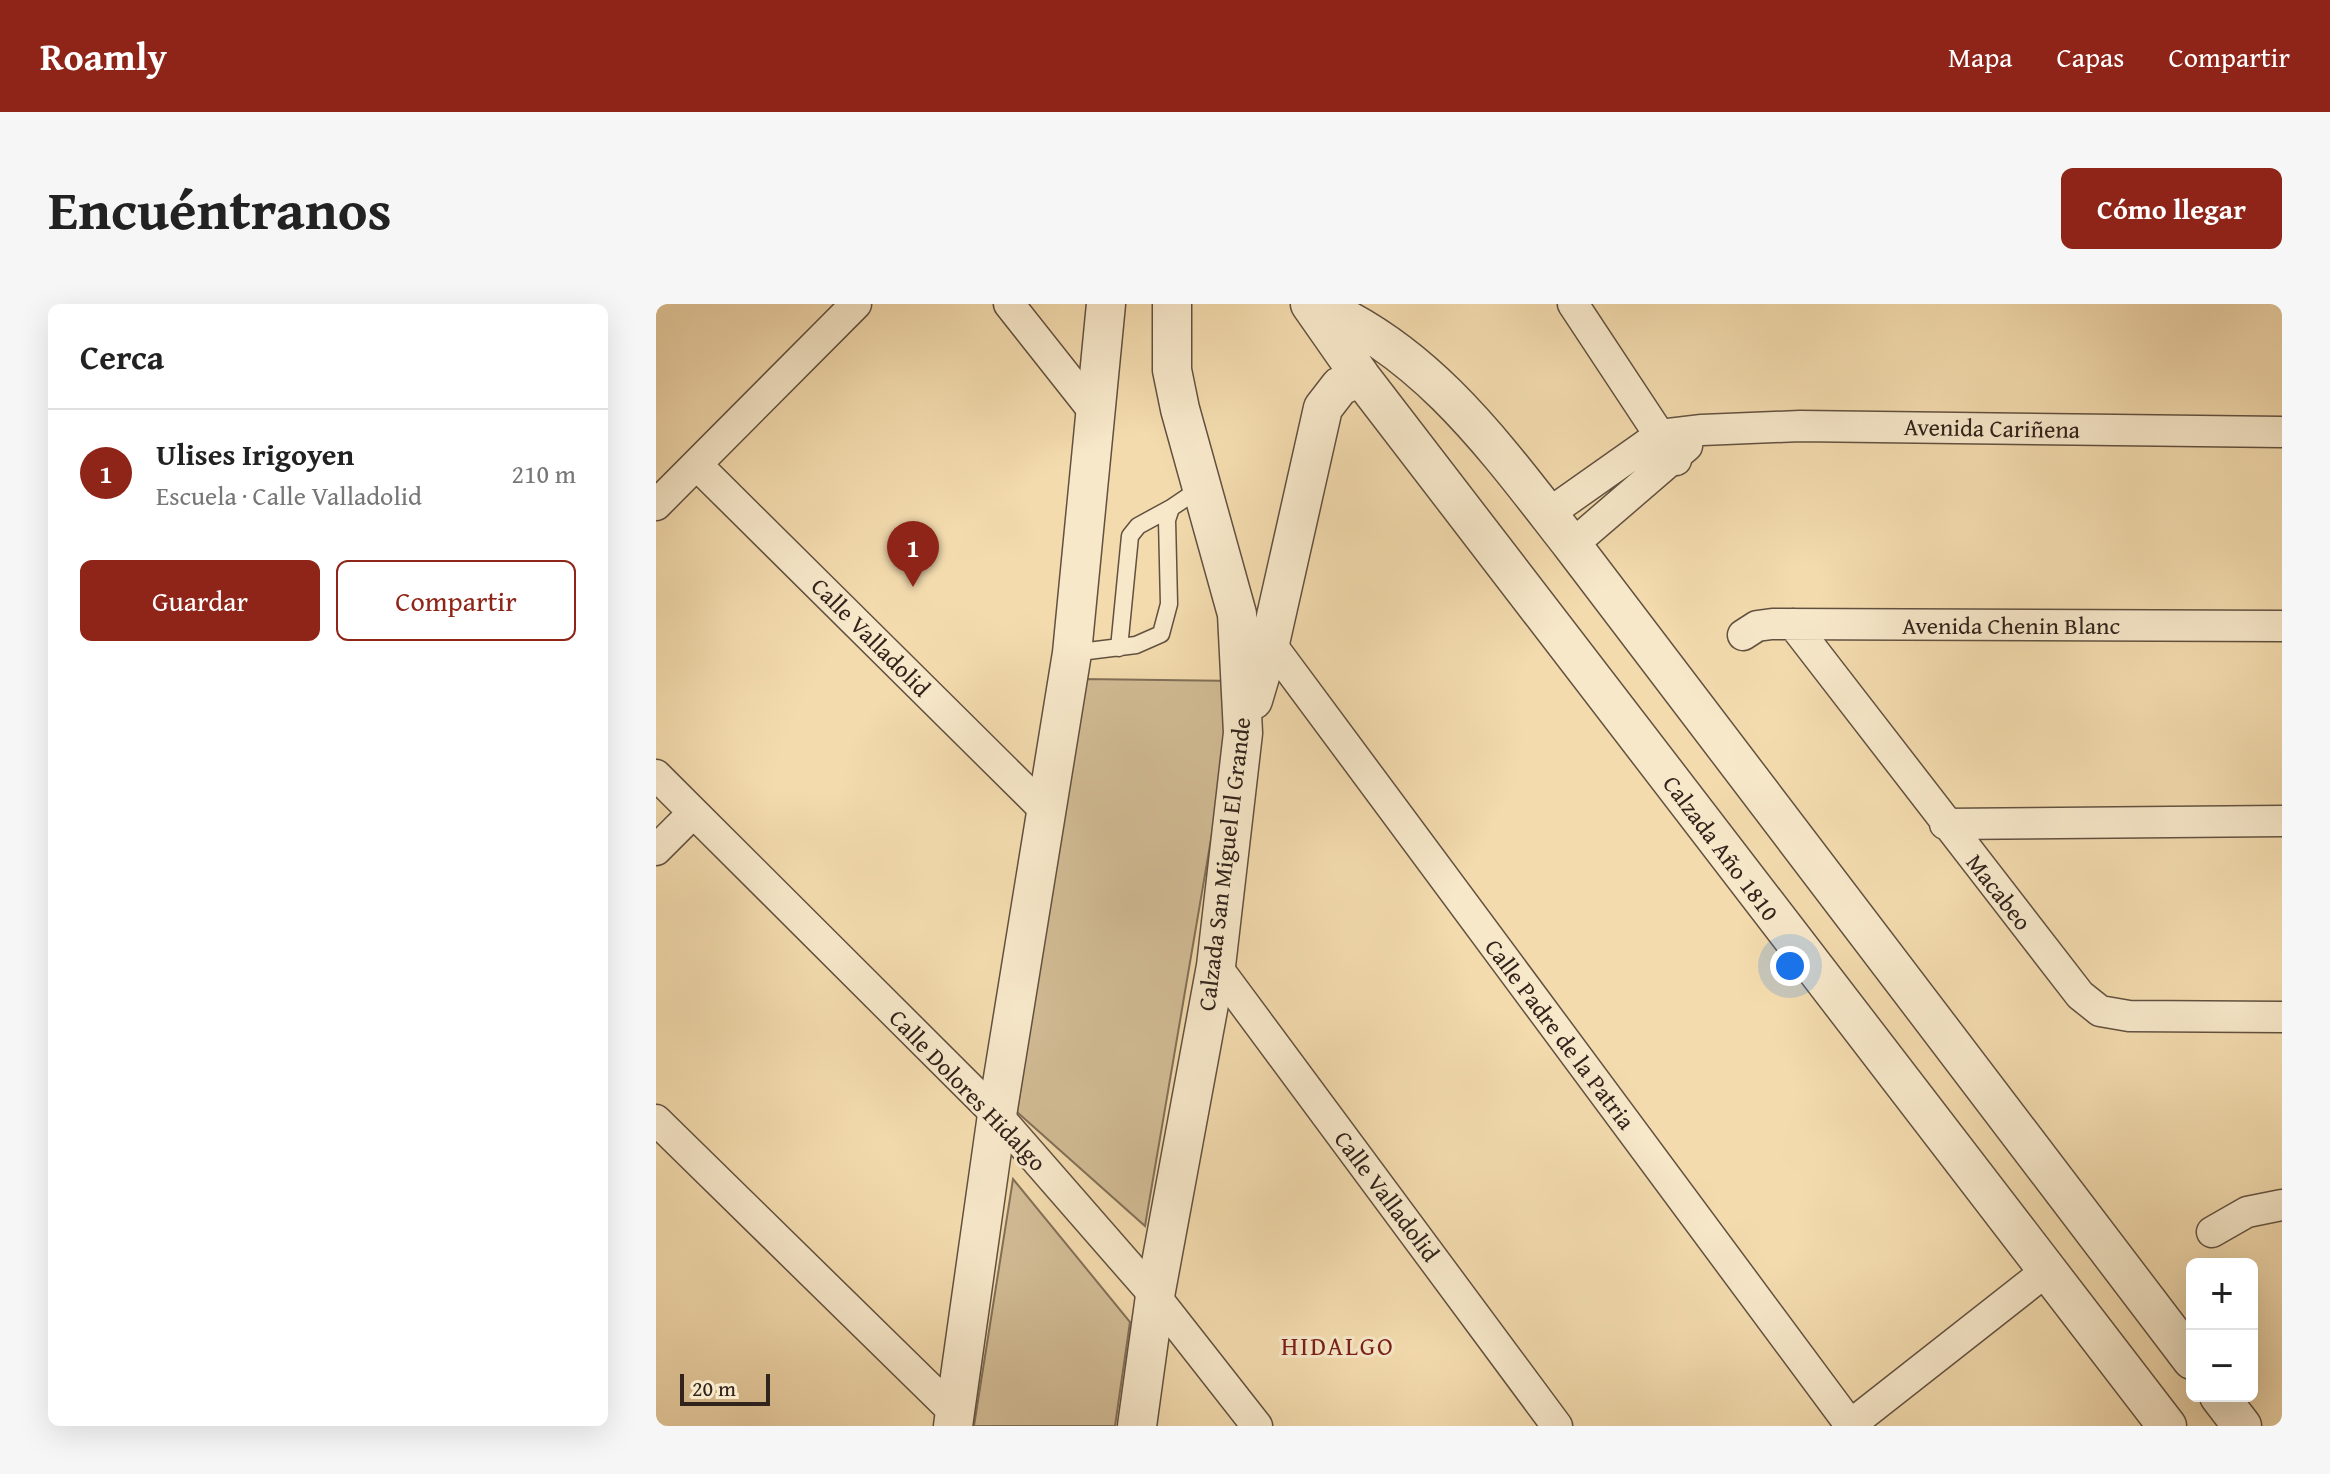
<!DOCTYPE html>
<html lang="es">
<meta charset="utf-8">
<style>
body{margin:0;font-family:"Gentium Book Plus",serif;background:#f6f6f6;color:#222}
.controls{position:absolute;right:24px;bottom:24px;display:grid;overflow:hidden;border-radius:12px;box-shadow:0 8px 32px #0002}
.controls button{width:72px;height:72px;display:grid;place-items:center;padding:0;border:0;border-bottom:2px solid #e0e0e0;background:#fff;color:#222;font:40px sans-serif}
.scale{position:absolute;left:24px;bottom:20px;width:90px;box-sizing:border-box;padding-left:8px;border:4px solid #32231c;border-top:0;font-size:22px;line-height:28px;white-space:nowrap;color:#32231c;-webkit-text-stroke:6px #f7e8ca;paint-order:stroke}
.you{position:absolute;left:1134px;top:662px;width:28px;height:28px;margin:-20px;border:6px solid #fff;border-radius:50%;background:#1a73e8;box-shadow:0 0 0 12px #1a73e833}
.badge{display:grid;place-items:center;width:52px;height:52px;border-radius:50%;background:#8f2418;color:#fff;font-size:26px;font-weight:700}
.pin{position:absolute;translate:-50% -66px;filter:drop-shadow(0 2px 4px #0008)}
.pin::after{content:'';position:absolute;top:42px;width:28px;height:24px;background:inherit;clip-path:polygon(0 0,100% 0,50% 100%)}
.list{margin:0;padding:0;list-style:none}
h2{display:flex;justify-content:space-between;align-items:center;height:104px;margin:0;padding:0 32px;font-size:34px}
h2 small{font-size:26px;font-weight:400;color:#767676}
.list li{display:grid;grid-template-columns:52px 1fr auto;gap:24px;align-items:center;box-sizing:border-box;height:128px;padding:0 32px;border-top:2px solid #e0e0e0}
.list b{display:block;font-size:30px;white-space:nowrap}
.list p{margin:0;font-size:26px;white-space:nowrap;color:#767676}
.list em{font-size:26px;font-style:normal;color:#767676}
.actions{display:flex;gap:16px;padding:24px 32px}
.actions a{flex:1;padding:18px 0;border:2px solid #8f2418;border-radius:12px;text-align:center;font-size:28px;color:#8f2418}
.actions .main{background:#8f2418;color:#fff}
.map{position:relative;flex:none;width:1626px;height:1122px;overflow:hidden;border-radius:12px}
header{display:flex;align-items:center;gap:48px;box-sizing:border-box;height:112px;padding:0 40px;background:#8f2418;color:#fff}
header strong{font-size:38px}
nav{display:flex;gap:44px;margin-inline-start:auto;font-size:28px}
.intro{display:flex;align-items:center;justify-content:space-between;box-sizing:border-box;height:192px;padding:0 48px}
h1{margin:0;font-size:56px}
.button{padding:20px 36px;border-radius:12px;background:#8f2418;color:#fff;font-size:28px;font-weight:700}
main{display:flex;gap:48px;padding:0 48px}
aside{flex:1;background:#fff;border-radius:12px;box-shadow:0 8px 32px #0002}
.map>svg:first-child{display:block}
.green{fill:#d2bc95;stroke:#827058;stroke-width:2}
.lines{fill:none;stroke-linecap:round;stroke-linejoin:round}
.service-casing{stroke:#625140;stroke-width:19}
.minor-casing{stroke:#625140;stroke-width:33}
.tertiary-casing{stroke:#625140;stroke-width:41}
.service{stroke:#f7e8ca;stroke-width:16}
.minor{stroke:#f7e8ca;stroke-width:30}
.tertiary{stroke:#f7e8ca;stroke-width:38}
.labels{text-anchor:middle;dominant-baseline:central;stroke-width:6;stroke-linejoin:round;paint-order:stroke}
.street-label{font-size:24px;fill:#32231c;stroke:#f7e8ca}
.neighbourhood-label{font-size:26px;letter-spacing:2px;fill:#7a1f14;stroke:#f7e8ca}
</style>
<header>
<strong>Roamly</strong>
<nav><a>Mapa</a><a>Capas</a><a>Compartir</a></nav>
</header>
<div class="intro"><h1>Encuéntranos</h1><a class="button">Cómo llegar</a></div>
<main>
<aside>
<h2>Cerca<small></small></h2>
<ul class="list">
<li><span class="badge">1</span><div><b>Ulises Irigoyen</b><p>Escuela · Calle Valladolid</p></div><em>210 m</em></li>
</ul>
<div class="actions"><a class="main">Guardar</a><a>Compartir</a></div>
</aside>
<div class="map">
<svg width="1626" height="1122" viewBox="0 0 1626 1122">
<rect width="100%" height="100%" fill="#f3dbae"/>
<filter id="stains"><feTurbulence type="fractalNoise" baseFrequency=".0025" numOctaves="4"/><feColorMatrix values="0 0 0 0 .2 0 0 0 0 .09 0 0 0 0 .02 0 0 0 .5 -.17"/></filter>
<radialGradient id="worn" r=".72"><stop offset=".6" stop-color="#630" stop-opacity="0"/><stop offset="1" stop-color="#630" stop-opacity=".3"/></radialGradient>
<path class="green" d="M 427,375 L 582,377 L 489,922 L 361,808 Z
M 357,875 L 474,1018 L 459,1122 L 318,1122 Z"/>
<g class="lines">
<g class="service-casing">
<path id="service" d="M 463,344 L 474,232 L 482,222 L 515,204
M 416,349 L 480,341 L 505,330 L 513,300 L 511,216 L 515,204 L 546,183"/>
</g>
<g class="minor-casing">
<path id="minor" d="M 353,0 L 440,110
M 917,0 L 1020,156
M 41,161 L 389,506
M 0,201 L 200,0
M 892,210 L 1004,131 L 1046,126 L 1144,122 L 1626,128
M 916,241 L 1031,142
M 1137,320 L 1424,691 L 1444,707 L 1473,712 L 1626,713
M 1087,331 L 1101,322 L 1116,320 L 1626,322
M 614,339 L 1195,1122
M 0,471 L 341,811 L 499,992 L 601,1122
M 1289,520 L 1626,517
M 0,546 L 37,509
M 560,662 L 901,1122
M 0,816 L 298,1108
M 1556,928 L 1591,908 L 1626,901
M 1193,1122 L 1389,968"/>
</g>
<g class="tertiary-casing">
<path id="tertiary" d="M 654,0 L 705,73 L 1511,1122
M 657,0 C 771,45 843,148 916,241 L 1536,1056
M 597,396 L 614,339 L 667,104 L 684,82 L 705,73
M 1563,1092 L 1586,1122
M 297,1122 L 341,811 L 416,349 L 450,0
M 481,1122 L 499,992 L 560,662 L 587,429 L 581,310 L 524,105 L 516,66 L 516,0"/>
</g>
<use href="#service" class="service"/>
<use href="#minor" class="minor"/>
<use href="#tertiary" class="tertiary"/>
</g>
<g class="labels">
<g class="street-label">
<text transform="translate(1336 124) rotate(1)">Avenida Cariñena</text>
<text x="1355" y="321">Avenida Chenin Blanc</text>
<text transform="translate(215 333) rotate(45)">Calle Valladolid</text>
<text transform="translate(1065 544) rotate(53)">Calzada Año 1810</text>
<text transform="translate(568 560) rotate(-83)">Calzada San Miguel El Grande</text>
<text transform="translate(1343 588) rotate(52)">Macabeo</text>
<text transform="translate(904 730) rotate(53)">Calle Padre de la Patria</text>
<text transform="translate(312 786) rotate(46)">Calle Dolores Hidalgo</text>
<text transform="translate(731 892) rotate(53)">Calle Valladolid</text>
</g>
<g class="neighbourhood-label">
<text x="682" y="1041">HIDALGO</text>
</g>
</g>
<rect width="100%" height="100%" filter="url(#stains)"/>
<rect width="100%" height="100%" fill="url(#worn)"/>
</svg>
<div class="controls">
<button>+</button>
<button>−</button>
</div>
<div class="scale">20 m</div>
<div class="you"></div>
<div class="pin badge" style="left:257px;top:283px">1</div>
</div>
</main>
